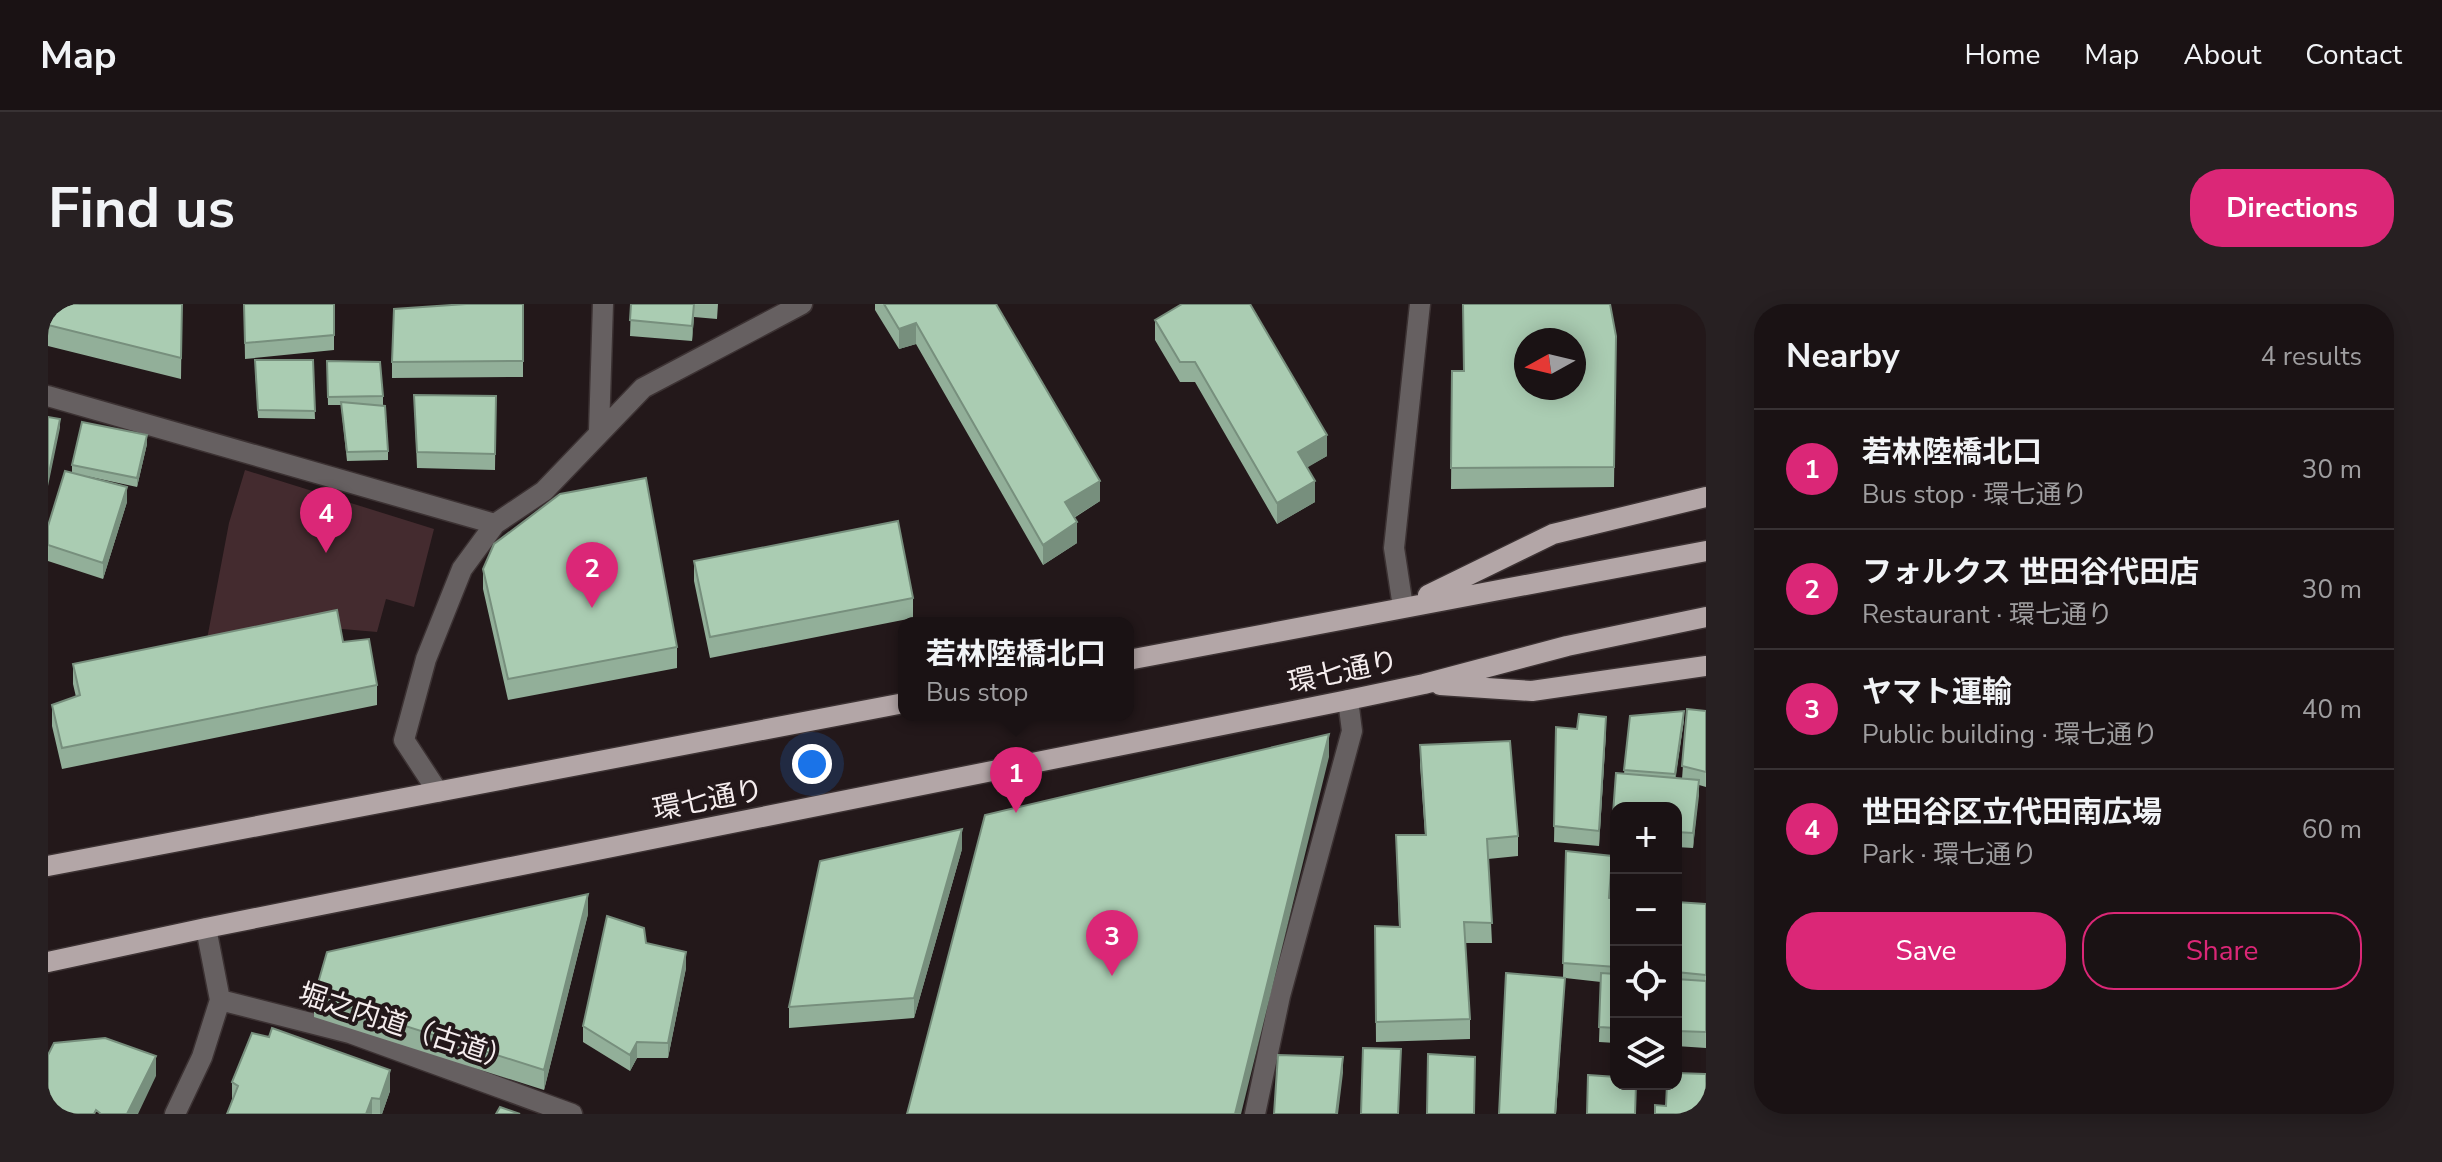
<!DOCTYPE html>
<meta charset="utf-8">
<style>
body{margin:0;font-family:"Nunito Sans","Noto Sans JP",sans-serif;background:#272022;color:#f1f3f6}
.controls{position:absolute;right:24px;bottom:24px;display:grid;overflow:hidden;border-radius:16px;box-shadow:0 4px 20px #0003}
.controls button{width:72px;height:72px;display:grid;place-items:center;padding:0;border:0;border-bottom:2px solid #383234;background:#1a1214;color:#f1f3f6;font:40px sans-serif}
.compass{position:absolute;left:1466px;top:24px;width:72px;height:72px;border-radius:50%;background:#1a1214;box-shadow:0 4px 20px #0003;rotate:262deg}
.you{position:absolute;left:764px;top:460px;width:28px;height:28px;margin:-20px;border:6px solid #fff;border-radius:50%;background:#1a73e8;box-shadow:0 0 0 12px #1a73e833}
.badge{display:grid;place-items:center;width:52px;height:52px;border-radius:50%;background:#db2777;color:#fff;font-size:26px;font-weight:700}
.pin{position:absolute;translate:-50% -66px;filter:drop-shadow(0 2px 4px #0008)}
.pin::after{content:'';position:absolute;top:42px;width:28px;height:24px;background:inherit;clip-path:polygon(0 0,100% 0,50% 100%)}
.popup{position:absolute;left:850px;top:313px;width:236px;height:104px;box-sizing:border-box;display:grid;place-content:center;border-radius:16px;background:#1a1214;filter:drop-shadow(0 2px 6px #0005);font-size:26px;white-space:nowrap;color:#9f9ea0}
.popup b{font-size:30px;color:#f1f3f6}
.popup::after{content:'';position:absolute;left:50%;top:100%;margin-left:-16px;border:16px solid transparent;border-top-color:#1a1214}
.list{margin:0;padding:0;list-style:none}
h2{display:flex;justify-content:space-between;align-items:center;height:104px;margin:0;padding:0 32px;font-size:34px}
h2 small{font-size:26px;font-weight:400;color:#9f9ea0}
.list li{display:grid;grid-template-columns:52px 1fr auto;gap:24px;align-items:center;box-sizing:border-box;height:120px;padding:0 32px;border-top:2px solid #383234}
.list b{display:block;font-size:30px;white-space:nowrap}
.list p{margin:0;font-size:26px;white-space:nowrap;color:#9f9ea0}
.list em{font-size:26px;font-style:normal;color:#9f9ea0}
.actions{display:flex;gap:16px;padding:24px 32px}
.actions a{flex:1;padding:18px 0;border:2px solid #db2777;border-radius:32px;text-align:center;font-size:28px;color:#db2777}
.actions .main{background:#db2777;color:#fff}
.icon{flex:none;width:44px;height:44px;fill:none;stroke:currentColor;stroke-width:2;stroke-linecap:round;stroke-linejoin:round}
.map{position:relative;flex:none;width:1658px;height:810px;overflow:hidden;border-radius:32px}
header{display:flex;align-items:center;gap:48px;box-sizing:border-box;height:112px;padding:0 40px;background:#1a1214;border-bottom:2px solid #383234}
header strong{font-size:38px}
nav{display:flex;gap:44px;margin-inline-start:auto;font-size:28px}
.intro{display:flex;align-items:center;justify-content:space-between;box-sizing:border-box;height:192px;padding:0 48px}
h1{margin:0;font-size:56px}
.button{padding:20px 36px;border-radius:32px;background:#db2777;color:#fff;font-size:28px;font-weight:700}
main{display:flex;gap:48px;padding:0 48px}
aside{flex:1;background:#1a1214;border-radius:32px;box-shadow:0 4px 20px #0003}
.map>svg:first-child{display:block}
.green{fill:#442b2f}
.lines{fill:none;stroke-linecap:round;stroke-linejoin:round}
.minor-casing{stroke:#3c3233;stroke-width:23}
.major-casing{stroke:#3c3233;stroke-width:23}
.minor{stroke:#666061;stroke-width:20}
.major{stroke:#b3a6a7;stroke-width:20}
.wall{fill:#92af99}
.shaded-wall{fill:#778f7d}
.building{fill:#aaccb2;stroke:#778f7d;stroke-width:2;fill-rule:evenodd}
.labels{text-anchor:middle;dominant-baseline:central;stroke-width:8;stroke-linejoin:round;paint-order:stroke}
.street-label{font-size:28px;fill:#f5edee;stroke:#23181a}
</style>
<header>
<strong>Map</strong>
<nav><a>Home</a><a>Map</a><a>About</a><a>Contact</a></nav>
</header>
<div class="intro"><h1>Find us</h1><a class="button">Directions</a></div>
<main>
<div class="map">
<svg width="1658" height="810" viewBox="0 0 1658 810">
<rect width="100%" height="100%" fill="#23181a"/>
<path class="green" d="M 197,166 L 386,225 L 366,303 L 338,295 L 329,328 L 283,324 L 156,351 L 181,219 Z"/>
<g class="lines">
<g class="minor-casing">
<path id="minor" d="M 0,92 L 447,220
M 551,127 L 555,0
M 1355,303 L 1346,244 L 1372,0
M 390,488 L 356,436 L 378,355 L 414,265 L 447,220 L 496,187 L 595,84 L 754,0
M 172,696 L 302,729 L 524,810
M 127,810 L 154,753 L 172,696 L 158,624
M 1207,810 L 1232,692 L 1304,427 L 1300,396"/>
</g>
<g class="major-casing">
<path id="major" d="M 1380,291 L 1505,230 L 1658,193
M 1080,356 L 1658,247
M 1392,381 L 1484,387 L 1658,362
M 0,562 L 856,399
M 0,658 L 158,624 L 1300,396 L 1376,380 L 1519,342 L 1658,313"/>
</g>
<use href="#minor" class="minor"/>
<use href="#major" class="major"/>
</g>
<path class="wall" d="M 0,0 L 134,0 L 133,75 L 0,42 Z
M 196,0 L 286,0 L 286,46 L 197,55 Z
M 475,0 L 475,73 L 344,74 L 344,58 Z
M 583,0 L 670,0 L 669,15 L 646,13 L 644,37 L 582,32 Z
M 827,0 L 948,0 L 1052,197 L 1026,214 L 1029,239 L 995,261 L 868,40 L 851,45 L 827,6 Z
M 1107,16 L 1279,152 L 1259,163 L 1267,198 L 1229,220 L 1147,78 L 1132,78 L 1107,36 Z
M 1568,32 L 1566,183 L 1403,185 L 1404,67 L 1416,67 Z
M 265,56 L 267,115 L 210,114 L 207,64 Z
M 279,57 L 335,92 L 335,101 L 325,101 L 340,147 L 340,156 L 299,157 L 293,101 L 280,101 Z
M 366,91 L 448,92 L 447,166 L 369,164 Z
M 99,140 L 89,183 L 38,172 L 79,198 L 55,275 L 0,257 L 0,222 L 24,169 L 24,161 Z
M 646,257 L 865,294 L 865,314 L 662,354 L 646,277 Z
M 435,265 L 629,343 L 629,364 L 460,396 L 435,285 Z
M 295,338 L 329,381 L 329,401 L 14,465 L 4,422 L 4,401 L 28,393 L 25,380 L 25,360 Z
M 1639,405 L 1658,407 L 1658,483 L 1651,481 L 1645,544 L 1628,543 L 1628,504 L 1568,504 L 1568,539 L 1564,539 L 1564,523 L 1568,469 L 1576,470 L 1582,412 L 1636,407 L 1636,416 L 1627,474 L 1634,475 Z
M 1508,423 L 1558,428 L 1551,542 L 1506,538 Z
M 1372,441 L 1470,532 L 1470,552 L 1440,555 L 1444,639 L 1417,639 L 1422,715 L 1422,735 L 1328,738 L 1327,622 L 1351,623 L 1348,531 L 1377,531 L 1372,461 Z
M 914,545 L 866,714 L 741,724 L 741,703 Z
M 1518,547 L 1564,568 L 1562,594 L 1568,595 L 1568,739 L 1551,738 L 1553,678 L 1517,674 L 1508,810 L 1451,810 L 1515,674 Z
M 1628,598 L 1658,600 L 1658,744 L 1628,742 Z
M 540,610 L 496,786 L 266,713 L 266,693 Z
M 598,639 L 638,664 L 620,754 L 589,754 L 582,767 L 535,738 L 535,722 Z
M 184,778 L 342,787 L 334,810 L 179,810 L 184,796 Z"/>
<path class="shaded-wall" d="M 646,0 L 646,13 L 644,37 L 644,22 Z
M 868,19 L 868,40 L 851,45 L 851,25 Z
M 12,115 L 12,124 L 0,182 L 0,174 Z
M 99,131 L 99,140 L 89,183 L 89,174 Z
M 1279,131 L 1279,152 L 1250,169 L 1250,148 Z
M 1052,177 L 1052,197 L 1017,219 L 1017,198 Z
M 1267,177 L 1267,198 L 1229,220 L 1229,199 Z
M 79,183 L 79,198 L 55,275 L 55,259 Z
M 1029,218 L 1029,239 L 995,261 L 995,241 Z
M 1636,407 L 1636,416 L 1627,479 L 1627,470 Z
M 1558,413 L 1558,428 L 1551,542 L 1551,527 Z
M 1281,430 L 1281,453 L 1193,810 L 1187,810 Z
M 1651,476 L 1651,492 L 1645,544 L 1645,529 Z
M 914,525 L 914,545 L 866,714 L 866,694 Z
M 1564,552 L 1564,568 L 1561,610 L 1561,594 Z
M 540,590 L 540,610 L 496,786 L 496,766 Z
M 638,648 L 638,664 L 620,754 L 620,739 Z
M 1517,674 L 1508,810 L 1507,810 Z
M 589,738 L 589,754 L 582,767 L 582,751 Z
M 108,752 L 108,772 L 90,810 L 79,810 Z
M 1295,753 L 1295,769 L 1290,810 L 1288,810 Z
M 342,766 L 342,787 L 334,810 L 332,810 L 332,795 Z
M 324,794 L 324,810 L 318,810 Z"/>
<path class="building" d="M 0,0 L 134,0 L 133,54 L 0,21 Z
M 196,0 L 286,0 L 286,31 L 197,39 Z
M 418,0 L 475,0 L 475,57 L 344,58 L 346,5 Z
M 583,0 L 646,0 L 644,22 L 582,16 Z
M 836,0 L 948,0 L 1052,177 L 1017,198 L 1029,218 L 995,241 L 868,19 L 851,25 Z
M 1134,0 L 1202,0 L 1279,131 L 1250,148 L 1267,177 L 1229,199 L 1147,58 L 1132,58 L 1107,16 Z
M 1415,0 L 1562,0 L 1568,32 L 1566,163 L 1403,164 L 1404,67 L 1416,67 ZM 1478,36 L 1526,36 L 1526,84 L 1478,84 Z
M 207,56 L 265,56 L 267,107 L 210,106 Z
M 279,57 L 332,58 L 335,92 L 280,93 Z
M 366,91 L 448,92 L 447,150 L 369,148 Z
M 293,98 L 337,102 L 340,147 L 299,148 Z
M 0,113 L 12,115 L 0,174 Z
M 34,118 L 99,131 L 89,174 L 24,161 Z
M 17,167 L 79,183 L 55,259 L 0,241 L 0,222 Z
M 598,174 L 629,343 L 460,375 L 435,265 L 446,240 L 512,190 Z
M 850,217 L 865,294 L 662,333 L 646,257 Z
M 289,306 L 295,338 L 321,335 L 329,381 L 14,444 L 4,401 L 32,391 L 25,360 Z
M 1639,405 L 1658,407 L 1658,468 L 1634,462 Z
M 1636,407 L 1627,470 L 1576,466 L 1582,412 Z
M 1531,410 L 1558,413 L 1551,527 L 1506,522 L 1508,423 L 1529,425 Z
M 1281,430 L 1187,810 L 859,810 L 937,511 Z
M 1462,437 L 1470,532 L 1439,535 L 1444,619 L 1416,618 L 1422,715 L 1328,718 L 1327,622 L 1352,623 L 1348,531 L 1378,531 L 1372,441 Z
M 1568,469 L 1651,476 L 1645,529 L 1628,528 L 1628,504 L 1568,504 L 1568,524 L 1564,523 Z
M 914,525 L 866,694 L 741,703 L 772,557 Z
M 1518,547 L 1564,552 L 1561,594 L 1568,595 L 1568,663 L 1515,659 Z
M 540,590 L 496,766 L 266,693 L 279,648 Z
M 1628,598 L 1658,600 L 1658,671 L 1628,668 Z
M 559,612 L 596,624 L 598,639 L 638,648 L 620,739 L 589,738 L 582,751 L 535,722 Z
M 1458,669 L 1517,674 L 1507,810 L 1451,810 Z
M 1553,669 L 1568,670 L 1568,724 L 1551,723 Z
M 1628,675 L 1658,677 L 1658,728 L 1628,727 Z
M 224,724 L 342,766 L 332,795 L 324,794 L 318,810 L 179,810 L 190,782 L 184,778 L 204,729 L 221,733 Z
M 57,734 L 108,752 L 79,810 L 53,810 L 48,806 L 46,810 L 0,810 L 0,751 L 6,739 Z
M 1315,744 L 1353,745 L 1350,810 L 1313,810 Z
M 1380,750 L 1427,753 L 1426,810 L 1379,810 Z
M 1230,751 L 1295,753 L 1288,810 L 1226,810 Z
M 1628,769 L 1658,770 L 1658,810 L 1607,810 L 1607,801 L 1618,802 L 1619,780 L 1628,780 Z
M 1540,771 L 1568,773 L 1568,780 L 1588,780 L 1587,810 L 1539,810 Z
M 452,803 L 472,810 L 448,810 Z"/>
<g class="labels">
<g class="street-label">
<text transform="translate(1295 368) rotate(-12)">環七通り</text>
<text transform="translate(660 496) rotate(-11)">環七通り</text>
<text transform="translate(358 723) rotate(18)">堀之内道（古道）</text>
</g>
</g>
</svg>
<div class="controls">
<button>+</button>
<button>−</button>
<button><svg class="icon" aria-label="locate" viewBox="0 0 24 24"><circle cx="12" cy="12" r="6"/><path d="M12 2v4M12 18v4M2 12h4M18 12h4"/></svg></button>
<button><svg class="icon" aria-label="layers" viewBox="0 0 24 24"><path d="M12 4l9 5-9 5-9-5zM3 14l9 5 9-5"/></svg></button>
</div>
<svg class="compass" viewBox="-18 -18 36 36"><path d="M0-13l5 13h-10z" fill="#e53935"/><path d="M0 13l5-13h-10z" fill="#9f9ea0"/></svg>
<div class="you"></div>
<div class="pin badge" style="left:968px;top:509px">1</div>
<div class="popup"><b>若林陸橋北口</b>Bus stop</div>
<div class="pin badge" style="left:544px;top:304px">2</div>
<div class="pin badge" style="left:1064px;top:672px">3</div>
<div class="pin badge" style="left:278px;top:249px">4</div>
</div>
<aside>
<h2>Nearby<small>4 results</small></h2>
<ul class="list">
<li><span class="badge">1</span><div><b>若林陸橋北口</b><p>Bus stop · 環七通り</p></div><em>30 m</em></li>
<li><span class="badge">2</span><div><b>フォルクス 世田谷代田店</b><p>Restaurant · 環七通り</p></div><em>30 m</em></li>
<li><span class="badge">3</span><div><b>ヤマト運輸</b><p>Public building · 環七通り</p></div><em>40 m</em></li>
<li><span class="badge">4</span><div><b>世田谷区立代田南広場</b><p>Park · 環七通り</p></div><em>60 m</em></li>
</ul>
<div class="actions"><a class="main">Save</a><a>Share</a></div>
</aside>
</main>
